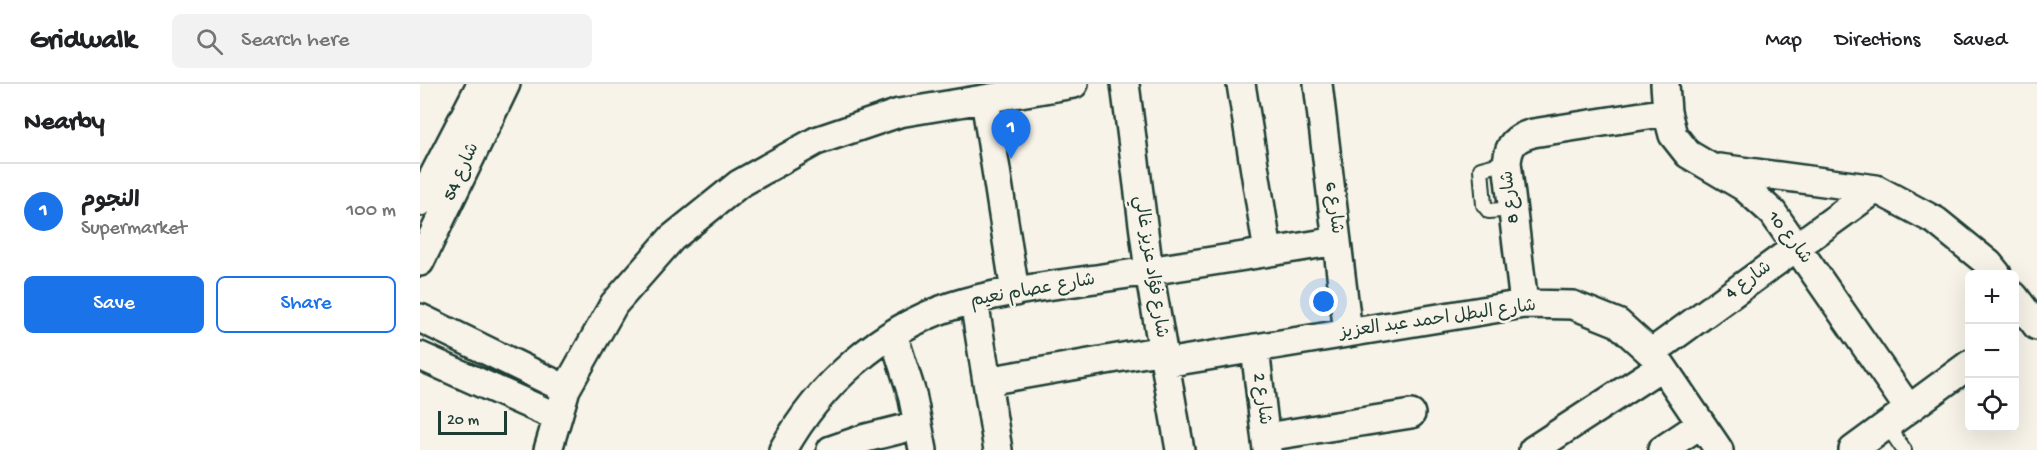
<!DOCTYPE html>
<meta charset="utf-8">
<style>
body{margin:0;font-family:"Gochi Hand","Playpen Sans Arabic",sans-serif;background:#f2f2f2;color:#202124}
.controls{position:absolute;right:18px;bottom:18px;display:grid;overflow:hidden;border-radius:9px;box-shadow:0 6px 24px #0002}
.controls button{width:54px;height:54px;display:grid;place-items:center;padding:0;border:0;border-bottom:2px solid #e0e0e0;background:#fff;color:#202124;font:30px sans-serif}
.scale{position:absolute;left:18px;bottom:15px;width:69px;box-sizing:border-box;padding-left:6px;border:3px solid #1f3d34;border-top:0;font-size:16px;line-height:21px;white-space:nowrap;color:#1f3d34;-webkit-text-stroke:4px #f7f3e8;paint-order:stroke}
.you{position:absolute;left:904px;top:218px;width:21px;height:21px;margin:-15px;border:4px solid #fff;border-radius:50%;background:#1a73e8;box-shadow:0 0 0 9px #1a73e833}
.badge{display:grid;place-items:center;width:39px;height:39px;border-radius:50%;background:#1a73e8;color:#fff;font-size:20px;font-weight:700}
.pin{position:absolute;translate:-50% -50px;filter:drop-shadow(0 2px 3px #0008)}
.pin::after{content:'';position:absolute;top:32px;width:21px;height:18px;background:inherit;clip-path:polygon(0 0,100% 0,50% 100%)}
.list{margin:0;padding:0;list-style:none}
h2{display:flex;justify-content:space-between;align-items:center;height:78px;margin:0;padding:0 24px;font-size:26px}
h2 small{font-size:20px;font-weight:400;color:#757577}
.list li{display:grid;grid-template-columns:39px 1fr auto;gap:18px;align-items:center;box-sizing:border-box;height:96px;padding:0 24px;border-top:2px solid #e0e0e0}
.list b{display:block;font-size:22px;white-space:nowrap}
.list p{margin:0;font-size:20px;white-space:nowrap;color:#757577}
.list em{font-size:20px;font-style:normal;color:#757577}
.actions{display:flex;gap:12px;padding:18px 24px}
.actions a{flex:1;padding:14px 0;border:2px solid #1a73e8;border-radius:9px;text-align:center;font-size:21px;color:#1a73e8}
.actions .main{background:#1a73e8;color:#fff}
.icon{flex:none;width:33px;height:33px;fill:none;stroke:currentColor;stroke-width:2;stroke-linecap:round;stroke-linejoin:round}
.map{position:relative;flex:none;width:1617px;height:366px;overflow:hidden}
header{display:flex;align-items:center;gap:36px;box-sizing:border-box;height:84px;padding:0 30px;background:#fff;border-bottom:2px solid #e0e0e0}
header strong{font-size:28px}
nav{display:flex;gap:33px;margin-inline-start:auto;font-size:21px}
.search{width:420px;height:54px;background:#f2f2f2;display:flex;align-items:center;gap:15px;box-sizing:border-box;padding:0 21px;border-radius:9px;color:#757577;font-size:22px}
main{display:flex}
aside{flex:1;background:#fff}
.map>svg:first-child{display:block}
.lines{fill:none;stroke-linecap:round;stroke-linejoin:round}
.lane-casing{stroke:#1f3d34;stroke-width:18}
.street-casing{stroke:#1f3d34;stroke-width:32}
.lane{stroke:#f7f3e8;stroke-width:14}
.street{stroke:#f7f3e8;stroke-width:27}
.labels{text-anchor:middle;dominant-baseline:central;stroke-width:5;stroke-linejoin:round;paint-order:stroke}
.street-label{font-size:18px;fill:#1f3d34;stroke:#f7f3e8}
</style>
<header>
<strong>Gridwalk</strong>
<div class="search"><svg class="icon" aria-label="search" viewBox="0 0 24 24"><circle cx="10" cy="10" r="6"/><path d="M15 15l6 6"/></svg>Search here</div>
<nav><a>Map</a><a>Directions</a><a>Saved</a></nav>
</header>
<main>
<aside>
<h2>Nearby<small></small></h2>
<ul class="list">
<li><span class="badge">1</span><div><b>النجوم</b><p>Supermarket</p></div><em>100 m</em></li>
</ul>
<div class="actions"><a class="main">Save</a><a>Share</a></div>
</aside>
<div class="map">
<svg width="1617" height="366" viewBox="0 0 1617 366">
<rect width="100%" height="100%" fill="#f7f3e8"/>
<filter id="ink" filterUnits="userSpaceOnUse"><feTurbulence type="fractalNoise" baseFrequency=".0167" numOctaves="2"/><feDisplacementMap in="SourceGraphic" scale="12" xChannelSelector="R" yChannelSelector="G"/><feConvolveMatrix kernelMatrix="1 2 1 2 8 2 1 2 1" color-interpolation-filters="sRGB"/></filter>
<g filter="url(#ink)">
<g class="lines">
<g class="lane-casing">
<path id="lane" d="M 1087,78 L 1061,85 L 1064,121 L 1069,127 L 1092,125
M 1467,341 L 1484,366"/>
</g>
<g class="street-casing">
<path id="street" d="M 705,0 L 729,187 L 760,366
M 821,0 L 848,168
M 898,0 L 928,249
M 1245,0 L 1247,28 L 1253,51 L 1268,70 L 1324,103 L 1353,129 L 1489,325
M 565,15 L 595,208
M 1299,84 L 1456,105 L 1516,137 L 1569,180 L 1577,190
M 0,118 L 61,0
M 0,178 L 86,0
M 1594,212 L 1617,242
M 554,217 L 578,366
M 1104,220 L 1087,78 C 1089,60 1095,54 1113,49 L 1247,28
M 0,234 L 146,305
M 473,250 L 492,310 L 503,366
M 835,264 L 847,366
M 1231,269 L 1456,105
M 0,272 L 137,333
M 745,279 L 1104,220 L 1153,221 L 1198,239 L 1231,269 L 1242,282 L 1299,366
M 567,297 L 743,266
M 846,353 L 991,330
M 128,366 L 146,305 L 194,220 L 252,154 L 319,100 L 396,57 L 479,29 L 654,0
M 363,366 C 399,301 461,245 532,222 C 586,205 646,200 702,191 C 774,180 846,169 917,157
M 411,366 L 446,354 L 498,341
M 1113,366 L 1242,282
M 1242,366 L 1281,340
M 1433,366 L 1550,280"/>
</g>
<use href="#lane" class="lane"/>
<use href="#street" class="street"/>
</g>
</g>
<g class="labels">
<g class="street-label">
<text transform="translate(42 88) rotate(-65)">شارع 54</text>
<text transform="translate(1091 113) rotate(-97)">شارع 8</text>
<text transform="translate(913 124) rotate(83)">شارع 6</text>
<text transform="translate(1369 154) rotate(53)">شارع 10</text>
<text transform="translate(730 183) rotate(81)">شارع فؤاد عزيز غالي</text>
<text transform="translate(1329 197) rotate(-36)">شارع 4</text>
<text transform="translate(613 207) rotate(-10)">شارع عصام نعيم</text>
<text transform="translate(1018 236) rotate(-8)">شارع البطل احمد عبد العزيز</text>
<text transform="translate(841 315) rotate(83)">شارع 2</text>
</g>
</g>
</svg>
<div class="controls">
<button>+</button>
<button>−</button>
<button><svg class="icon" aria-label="locate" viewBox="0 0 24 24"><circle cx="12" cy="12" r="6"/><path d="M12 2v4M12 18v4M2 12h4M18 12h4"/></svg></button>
</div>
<div class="scale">20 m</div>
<div class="you"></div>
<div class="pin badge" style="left:591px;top:75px">1</div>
</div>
</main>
